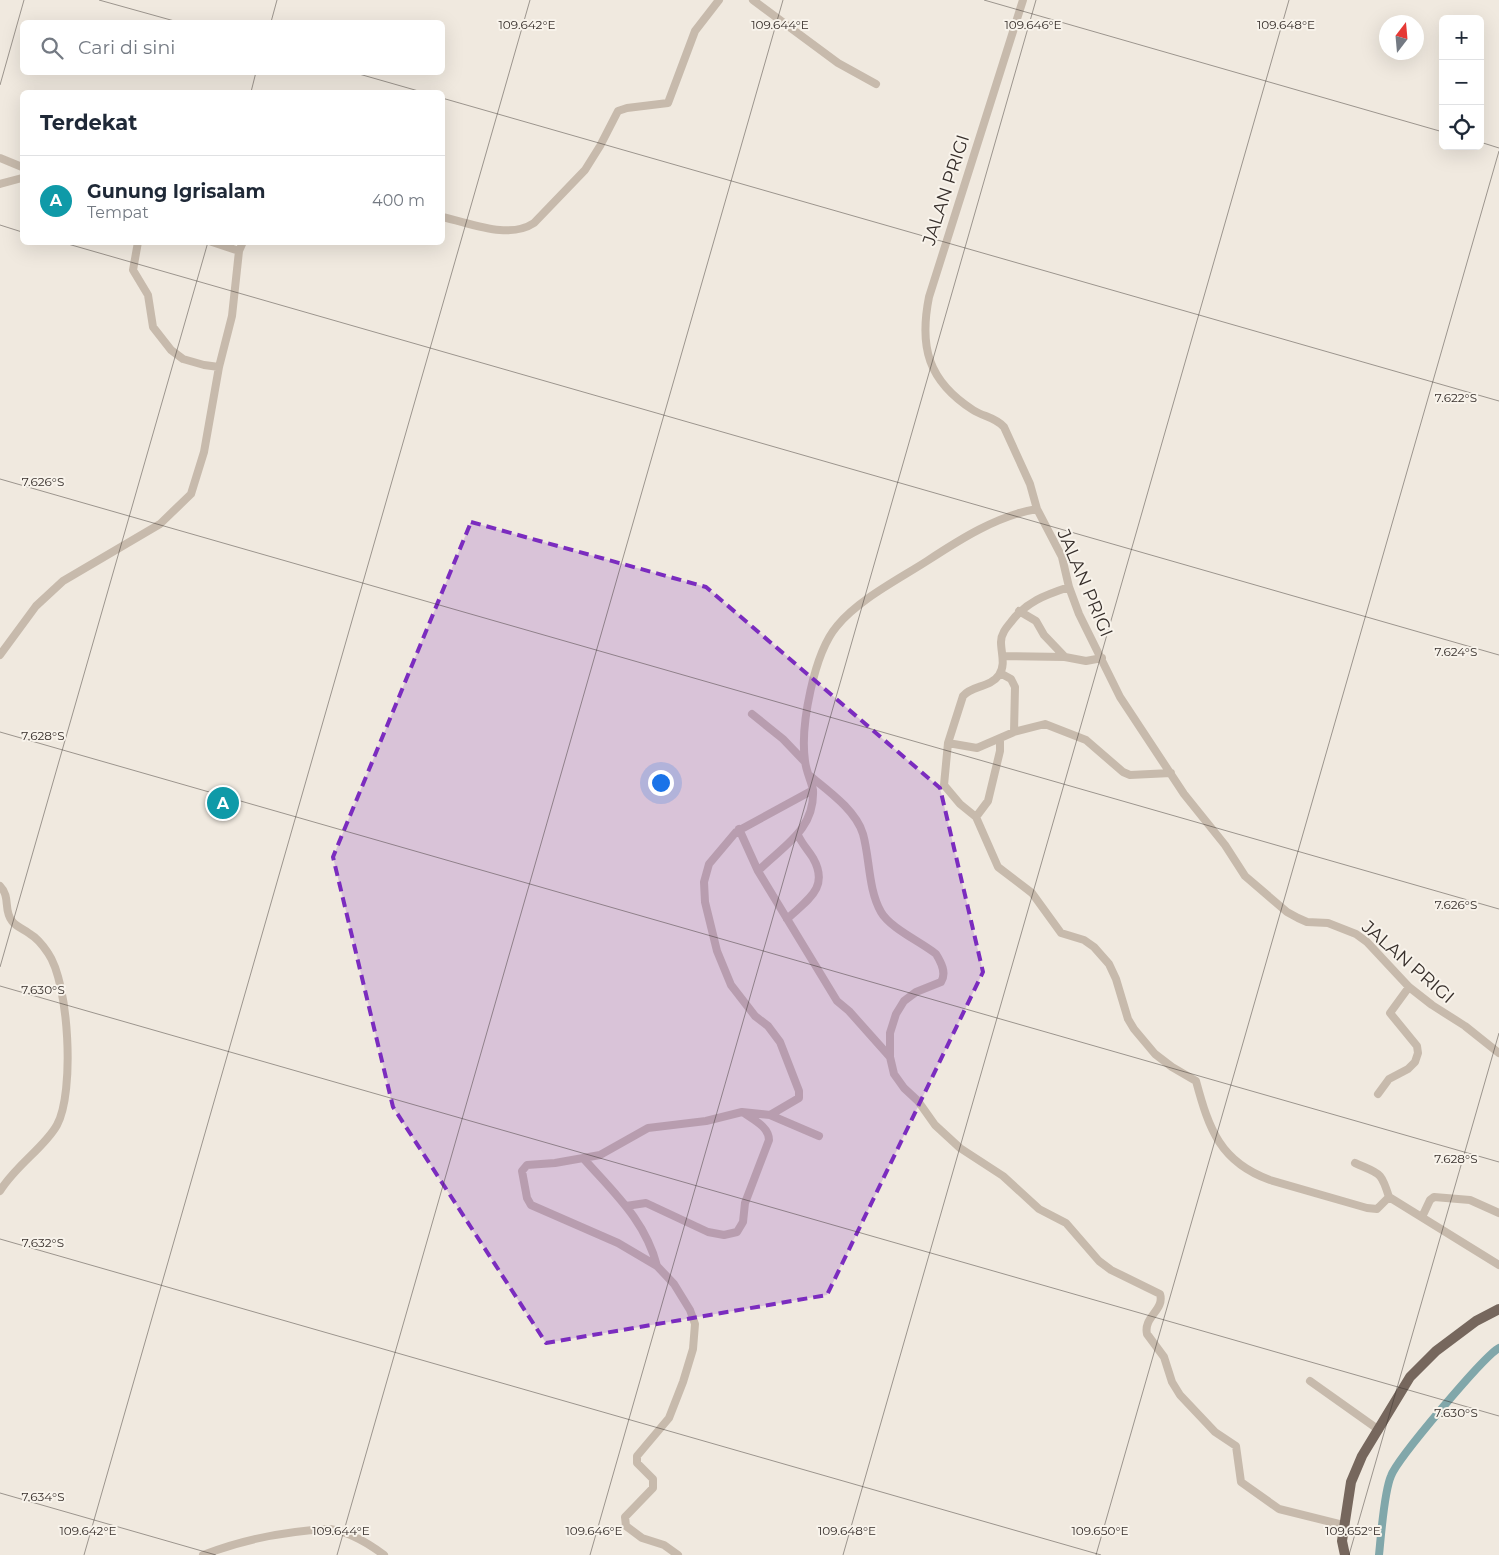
<!DOCTYPE html>
<html lang="id">
<meta charset="utf-8">
<style>
body{margin:0;font-family:Montserrat,sans-serif;background:#f2f2f3;color:#1f2937}
.controls{position:absolute;right:15px;top:15px;display:grid;overflow:hidden;border-radius:8px;box-shadow:0 5px 20px #0002}
.controls button{width:45px;height:45px;display:grid;place-items:center;padding:0;border:0;border-bottom:1px solid #e0e1e3;background:#fff;color:#1f2937;font:25px sans-serif}
.compass{position:absolute;left:1379px;top:15px;width:45px;height:45px;border-radius:50%;background:#fff;box-shadow:0 5px 20px #0002;rotate:16deg}
.you{position:absolute;left:660px;top:782px;width:18px;height:18px;margin:-12px;border:4px solid #fff;border-radius:50%;background:#1a73e8;box-shadow:0 0 0 8px #1a73e833}
.badge{display:grid;place-items:center;width:32px;height:32px;border-radius:50%;background:#244e53;color:#fff;font-size:16px;font-weight:700}
.pin{position:absolute;translate:-50% -50%;border:2px solid #fff;box-shadow:0 1px 5px #0006}
.list{margin:0;padding:0;list-style:none}
h2{display:flex;justify-content:space-between;align-items:center;height:65px;margin:0;padding:0 20px;font-size:21px}
h2 small{font-size:16px;font-weight:400;color:#747a83}
.list li{display:grid;grid-template-columns:32px 1fr auto;gap:15px;align-items:center;box-sizing:border-box;height:90px;padding:0 20px;border-top:1px solid #e0e1e3}
.list b{display:block;font-size:19px;white-space:nowrap}
.list p{margin:0;font-size:16px;white-space:nowrap;color:#747a83}
.list em{font-size:16px;font-style:normal;color:#747a83}
.icon{flex:none;width:28px;height:28px;fill:none;stroke:currentColor;stroke-width:2;stroke-linecap:round;stroke-linejoin:round}
.map{position:relative;flex:none;width:1499px;height:1555px;overflow:hidden}
.search{position:absolute;background:#fff;box-shadow:0 5px 20px #0002;left:20px;top:20px;width:425px;height:55px;display:flex;align-items:center;gap:12px;box-sizing:border-box;padding:0 18px;border-radius:8px;color:#747a83;font-size:19px}
.panel{position:absolute;background:#fff;box-shadow:0 5px 20px #0002;left:20px;top:90px;width:425px;height:155px;border-radius:8px}
.map>svg:first-child{display:block}
.lines{fill:none;stroke-linecap:round;stroke-linejoin:round}
.canal{stroke:#81a7aa;stroke-width:8}
.minor{stroke:#c7baac;stroke-width:8}
.major{stroke:#76675d;stroke-width:10}
.marked{fill:#7b2cbf;fill-opacity:0.2;stroke:#7b2cbf;stroke-width:4;stroke-dasharray:10 6;stroke-linejoin:round}
.ticks{fill:none;stroke:#362e2a;stroke-width:1;stroke-opacity:0.45}
.labels{text-anchor:middle;dominant-baseline:central;stroke-width:4;stroke-linejoin:round;paint-order:stroke}
.street-label{font-size:18px;fill:#362e2a;stroke:#f8f3eb}
.ticks-label{font-size:12px;text-anchor:middle;fill:#362e2a;stroke:#f8f3eb;stroke-width:4;stroke-linejoin:round;paint-order:stroke}
</style>
<div class="map">
<svg width="1499" height="1555" viewBox="0 0 1499 1555">
<rect width="100%" height="100%" fill="#f0e9df"/>
<g class="lines">
<path class="canal" d="M 1379,1555 C 1381,1536 1384,1492 1391,1476 C 1397,1459 1484,1356 1499,1348"/>
<path class="minor" d="M 753,0 L 838,63 L 876,84
M 1023,0 L 929,297 C 919,347 928,381 973,410 C 984,417 995,417 1004,427 L 1030,484 L 1037,509 L 1062,557 L 1069,587 L 1079,614 L 1120,697 L 1184,794 L 1225,845 L 1245,876 L 1287,912 L 1298,918 L 1307,922 L 1328,923 L 1356,934 L 1367,942 L 1409,987 L 1432,1005 L 1465,1026 L 1499,1053
M 0,158 L 22,167
M 0,184 L 22,178
M 442,217 C 471,223 508,240 534,223 L 585,170 L 600,146 L 618,111 L 627,108 L 668,103 L 695,31 L 719,0
M 138,242 L 133,270 L 148,295 L 153,327 L 171,350 L 183,359 L 204,365 L 219,367
M 212,242 L 239,251 L 243,242
M 1069,587 C 1045,595 1026,602 1011,622 C 1006,628 1001,634 1001,642 C 1001,653 1006,665 999,675 C 990,688 972,685 963,696 L 948,743 L 944,785 L 960,804 L 976,817 L 998,867 L 1032,893 L 1061,933 L 1084,940 L 1094,947 L 1109,964 L 1116,979 L 1128,1019 L 1134,1029 L 1155,1054 L 1172,1067 L 1196,1081 C 1209,1129 1220,1162 1270,1180 L 1367,1208 L 1377,1209 L 1389,1197 L 1499,1265
M 1019,611 L 1036,621 L 1044,635 L 1065,657
M 0,655 L 36,606 L 63,581 L 160,524 L 191,494 L 204,452 L 219,367 L 232,316 L 239,251
M 1003,656 L 1065,657 L 1086,661 L 1102,658
M 1000,673 L 1011,679 L 1015,687 L 1014,732
M 752,714 L 783,739 L 805,762
M 948,743 L 977,748 L 1014,732 L 1045,724 L 1086,740 L 1123,772 L 1130,775 L 1171,773
M 809,775 C 827,790 856,810 863,834 C 870,859 868,889 881,912 C 890,928 921,942 936,954 C 941,962 947,973 941,982 L 916,992 L 904,1001 L 896,1014 L 890,1033 L 890,1057 L 894,1074 L 904,1088 L 918,1101 L 935,1125 L 960,1148 L 1003,1176 L 1039,1209 L 1066,1223 L 1099,1261 L 1111,1270 L 1160,1294 C 1165,1310 1143,1317 1147,1334 L 1164,1357 L 1172,1382 L 1180,1395 L 1215,1432 L 1236,1446 L 1241,1482 L 1279,1509 L 1343,1525
M 813,790 C 815,830 783,846 758,871 L 837,1001 L 849,1011 L 890,1057
M 976,817 L 988,801 L 1000,751 L 1000,739
M 739,829 L 758,871
M 0,886 C 11,897 3,910 12,921 C 16,927 24,929 30,934 C 37,938 44,947 48,953 C 69,983 75,1092 57,1125 C 45,1147 16,1165 0,1191
M 787,919 C 807,900 830,888 813,858 C 808,850 802,844 798,835
M 1378,1094 L 1389,1079 L 1408,1069 L 1415,1062 L 1418,1053 L 1417,1046 L 1390,1013 L 1409,987
M 770,1115 L 819,1136
M 584,1159 C 614,1193 645,1220 657,1266
M 1355,1163 C 1380,1174 1381,1171 1389,1197
M 626,1206 L 646,1203 L 708,1232 L 724,1235 L 737,1232 L 743,1222 L 745,1203 L 769,1140 C 769,1127 754,1120 744,1113
M 1422,1217 L 1430,1200 L 1434,1197 L 1470,1200 L 1499,1213
M 1310,1381 L 1379,1430
M 203,1555 C 244,1539 286,1531 330,1529 C 350,1532 368,1543 384,1555
M 678,1555 L 664,1545 L 642,1538 L 626,1526 L 625,1517 L 653,1488 L 653,1479 L 637,1463 L 637,1456 L 669,1418 L 683,1382 L 693,1349 L 695,1324 L 690,1310 L 674,1284 L 657,1266 L 618,1243 L 531,1205 L 527,1198 L 522,1171 L 527,1165 L 555,1163 L 600,1155 L 648,1128 L 706,1121 L 742,1112 L 770,1115 L 799,1098 L 799,1091 L 780,1042 L 768,1026 L 755,1016 L 731,985 L 717,951 L 705,902 L 704,882 L 709,864 L 736,832 L 813,790 C 811,780 806,771 805,761 C 800,726 814,653 837,626 C 858,600 899,579 927,561 C 959,540 998,515 1037,509"/>
<path class="major" d="M 1345,1555 L 1342,1541 L 1351,1482 L 1362,1456 L 1410,1377 L 1436,1351 L 1476,1321 L 1499,1309"/>
</g>
<path class="marked" d="M 471,522 L 706,587 L 940,788 L 983,972 L 827,1295 L 546,1343 L 393,1107 L 333,857 Z"/>
<path class="ticks" d="M 99,0 L 178,22M 984,0 L 1443,132M 271,22 L 277,0M 352,72 L 422,92M 0,85 L 24,0M 251,92 L 256,72M 442,98 L 1499,401M 1480,142 L 1499,148M 0,225 L 22,232M 61,242 L 1499,655M 0,479 L 1499,909M 0,732 L 1499,1162M 0,967 L 208,242M 0,986 L 1499,1416M 0,1239 L 1101,1555M 0,1493 L 216,1555M 84,1555 L 530,0M 337,1555 L 783,0M 590,1555 L 1036,0M 843,1555 L 1289,0M 1096,1555 L 1499,151M 1349,1555 L 1499,1033"/>
<g class="labels">
<g class="street-label">
<text transform="translate(946 190) rotate(-72)">JALAN PRIGI</text>
<text transform="translate(1085 583) rotate(67)">JALAN PRIGI</text>
<text transform="translate(1408 962) rotate(41)">JALAN PRIGI</text>
</g>
</g>
<g class="ticks-label">
<text x="527" y="29">109.642°E</text>
<text x="780" y="29">109.644°E</text>
<text x="1033" y="29">109.646°E</text>
<text x="1286" y="29">109.648°E</text>
<text x="1456" y="402">7.622°S</text>
<text x="43" y="486">7.626°S</text>
<text x="1456" y="656">7.624°S</text>
<text x="43" y="740">7.628°S</text>
<text x="1456" y="909">7.626°S</text>
<text x="43" y="994">7.630°S</text>
<text x="1456" y="1163">7.628°S</text>
<text x="43" y="1247">7.632°S</text>
<text x="1456" y="1417">7.630°S</text>
<text x="43" y="1501">7.634°S</text>
<text x="88" y="1535">109.642°E</text>
<text x="341" y="1535">109.644°E</text>
<text x="594" y="1535">109.646°E</text>
<text x="847" y="1535">109.648°E</text>
<text x="1100" y="1535">109.650°E</text>
<text x="1353" y="1535">109.652°E</text>
</g>
</svg>
<div class="controls">
<button>+</button>
<button>−</button>
<button><svg class="icon" aria-label="locate" viewBox="0 0 24 24"><circle cx="12" cy="12" r="6"/><path d="M12 2v4M12 18v4M2 12h4M18 12h4"/></svg></button>
</div>
<svg class="compass" viewBox="-18 -18 36 36"><path d="M0-13l5 13h-10z" fill="#e53935"/><path d="M0 13l5-13h-10z" fill="#747a83"/></svg>
<div class="you"></div>
<div class="pin badge" style="left:223px;top:803px;background:#0f9aa8">A</div>
<div class="search"><svg class="icon" aria-label="search" viewBox="0 0 24 24"><circle cx="10" cy="10" r="6"/><path d="M15 15l6 6"/></svg>Cari di sini</div>
<section class="panel">
<h2>Terdekat<small></small></h2>
<ul class="list">
<li><span class="badge" style="background:#0f9aa8">A</span><div><b>Gunung Igrisalam</b><p>Tempat</p></div><em>400 m</em></li>
</ul>
</section>
</div>
